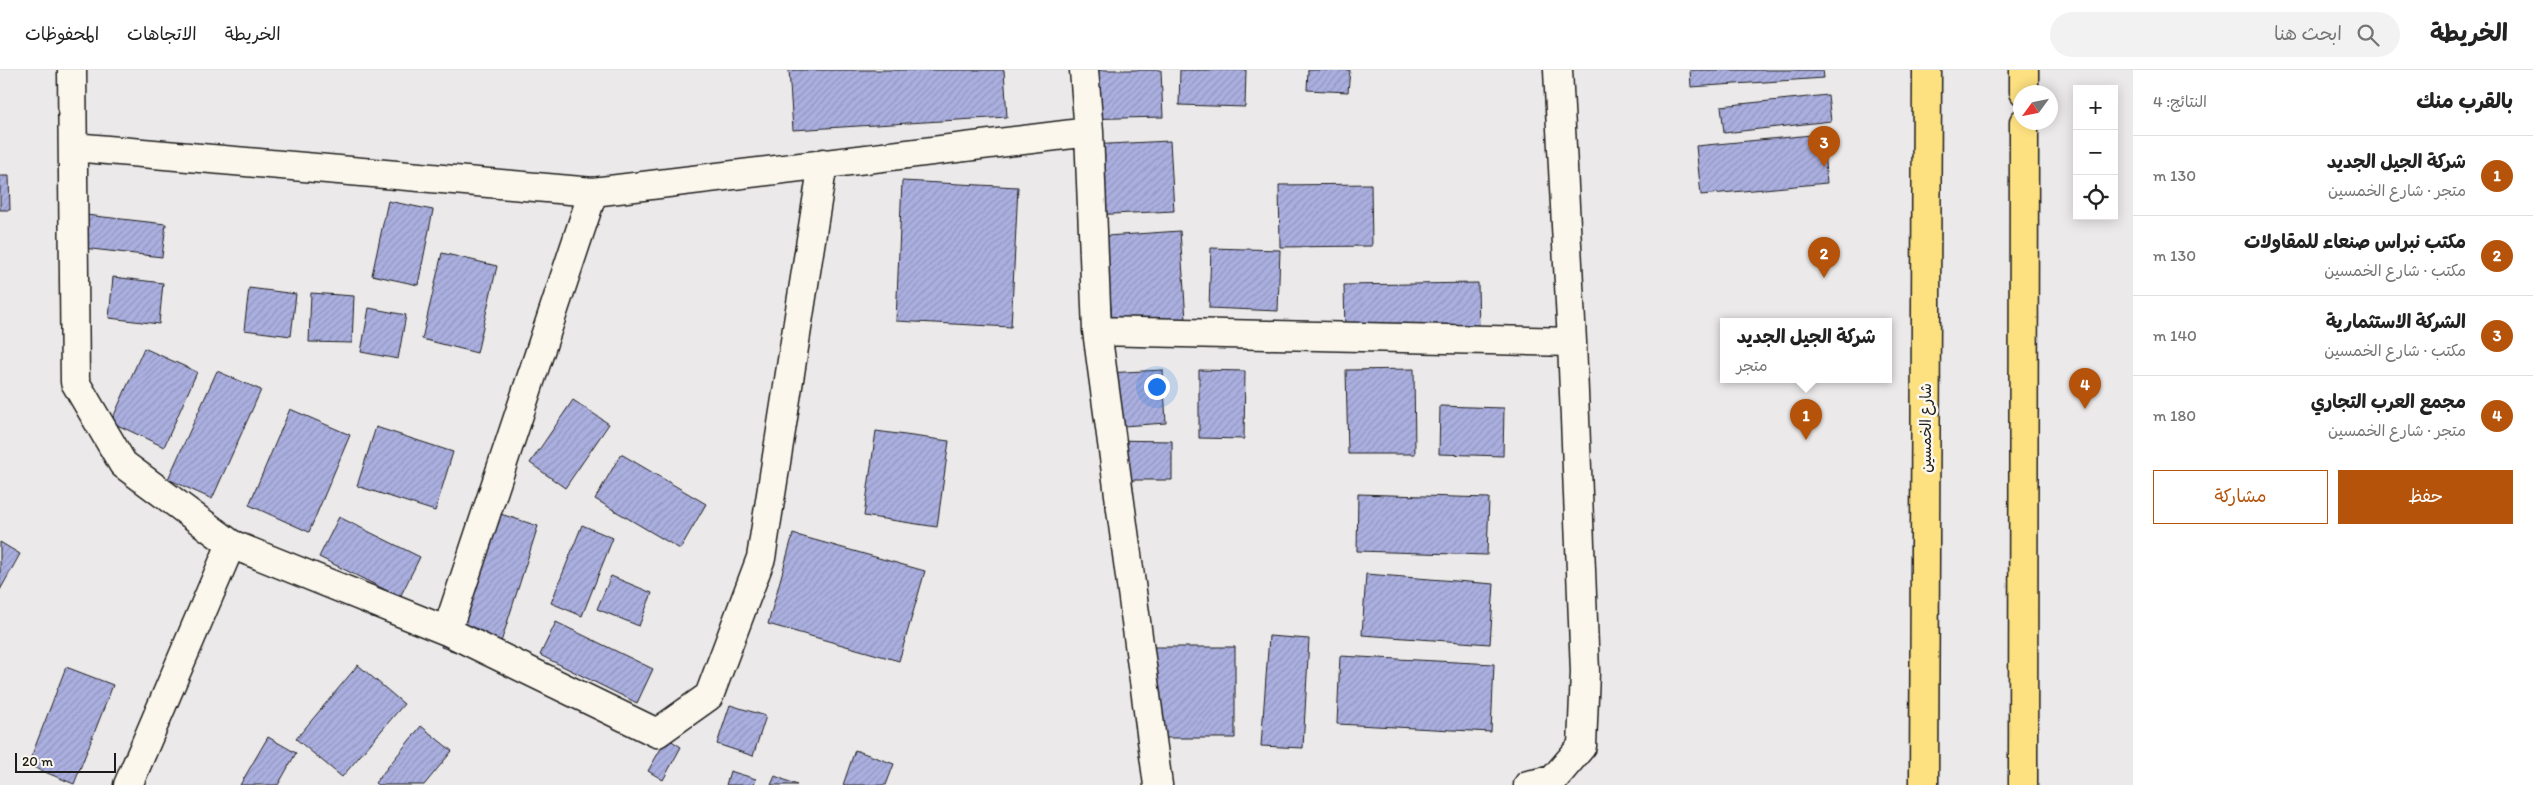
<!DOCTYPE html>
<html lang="ar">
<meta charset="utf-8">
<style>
body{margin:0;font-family:Itim,"Playpen Sans Arabic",sans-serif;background:#f2f2f2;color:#222;direction:rtl}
.controls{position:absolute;right:15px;top:15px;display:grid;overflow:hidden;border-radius:0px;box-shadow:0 2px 12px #0003}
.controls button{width:45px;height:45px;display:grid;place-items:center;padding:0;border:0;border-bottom:1px solid #e0e0e0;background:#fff;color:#222;font:25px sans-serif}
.compass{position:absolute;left:2013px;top:15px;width:45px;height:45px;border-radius:50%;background:#fff;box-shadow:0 2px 12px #0003;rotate:237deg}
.scale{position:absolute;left:15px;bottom:12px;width:101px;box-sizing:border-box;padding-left:5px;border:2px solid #1c1c1c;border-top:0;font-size:14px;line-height:18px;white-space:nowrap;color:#1c1c1c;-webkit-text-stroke:4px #fbf7ec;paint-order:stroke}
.you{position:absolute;left:1156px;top:316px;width:18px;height:18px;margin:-12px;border:4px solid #fff;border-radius:50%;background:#1a73e8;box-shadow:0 0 0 8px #1a73e833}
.badge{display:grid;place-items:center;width:32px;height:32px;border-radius:50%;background:#b45309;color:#fff;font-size:16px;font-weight:700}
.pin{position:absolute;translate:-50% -41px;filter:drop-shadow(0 1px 2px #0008)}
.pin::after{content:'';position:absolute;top:26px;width:18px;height:15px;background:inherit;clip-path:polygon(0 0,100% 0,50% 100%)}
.popup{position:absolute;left:1720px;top:248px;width:172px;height:65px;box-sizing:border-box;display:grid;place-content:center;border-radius:0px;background:#fff;filter:drop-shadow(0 1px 4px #0005);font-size:16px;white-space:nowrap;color:#767676}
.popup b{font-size:19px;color:#222}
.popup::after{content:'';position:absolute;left:50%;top:100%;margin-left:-10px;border:10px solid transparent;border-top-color:#fff}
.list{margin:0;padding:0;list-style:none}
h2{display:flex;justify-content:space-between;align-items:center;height:65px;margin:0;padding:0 20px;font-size:21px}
h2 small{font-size:16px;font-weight:400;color:#767676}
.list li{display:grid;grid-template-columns:32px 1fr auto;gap:15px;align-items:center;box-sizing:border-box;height:80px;padding:0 20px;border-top:1px solid #e0e0e0}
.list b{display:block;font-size:19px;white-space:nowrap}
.list p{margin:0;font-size:16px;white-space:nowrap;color:#767676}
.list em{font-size:16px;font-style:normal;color:#767676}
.actions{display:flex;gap:10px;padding:15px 20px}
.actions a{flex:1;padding:11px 0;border:1px solid #b45309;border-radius:0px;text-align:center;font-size:18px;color:#b45309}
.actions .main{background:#b45309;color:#fff}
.icon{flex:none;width:28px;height:28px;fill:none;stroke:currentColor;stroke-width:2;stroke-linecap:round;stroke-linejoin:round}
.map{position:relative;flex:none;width:2133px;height:715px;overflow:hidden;direction:ltr}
header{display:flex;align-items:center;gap:30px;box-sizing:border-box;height:70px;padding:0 25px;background:#fff;border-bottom:1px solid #e0e0e0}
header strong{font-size:24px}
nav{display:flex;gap:28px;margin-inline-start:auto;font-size:18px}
.search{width:350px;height:45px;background:#f2f2f2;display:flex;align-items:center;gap:12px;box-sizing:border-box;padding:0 18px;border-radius:28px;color:#767676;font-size:19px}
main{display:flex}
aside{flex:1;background:#fff}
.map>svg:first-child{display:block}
.building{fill:url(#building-hatch);stroke:#1c1c1c}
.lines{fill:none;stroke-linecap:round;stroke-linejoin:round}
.minor-casing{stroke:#1c1c1c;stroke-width:31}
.primary-casing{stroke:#1c1c1c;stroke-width:31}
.minor{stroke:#fbf7ec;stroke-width:28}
.primary{stroke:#fde080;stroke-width:28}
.labels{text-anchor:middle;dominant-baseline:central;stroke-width:5;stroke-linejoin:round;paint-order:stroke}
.street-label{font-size:15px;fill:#1c1c1c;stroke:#fbf7ec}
</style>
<header>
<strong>الخريطة</strong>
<div class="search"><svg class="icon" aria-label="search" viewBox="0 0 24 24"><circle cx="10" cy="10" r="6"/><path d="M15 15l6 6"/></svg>ابحث هنا</div>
<nav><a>الخريطة</a><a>الاتجاهات</a><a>المحفوظات</a></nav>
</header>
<main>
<aside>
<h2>بالقرب منك<small>النتائج: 4</small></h2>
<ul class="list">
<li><span class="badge">1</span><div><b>شركة الجيل الجديد</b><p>متجر · شارع الخمسين</p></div><em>130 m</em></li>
<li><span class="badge">2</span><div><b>مكتب نبراس صنعاء للمقاولات</b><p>مكتب · شارع الخمسين</p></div><em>130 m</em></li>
<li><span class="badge">3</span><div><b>الشركة الاستثمارية</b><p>مكتب · شارع الخمسين</p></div><em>140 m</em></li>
<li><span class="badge">4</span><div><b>مجمع العرب التجاري</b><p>متجر · شارع الخمسين</p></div><em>180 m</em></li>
</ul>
<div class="actions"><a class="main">حفظ</a><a>مشاركة</a></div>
</aside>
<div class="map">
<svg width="2133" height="715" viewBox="0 0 2133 715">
<defs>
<pattern id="building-hatch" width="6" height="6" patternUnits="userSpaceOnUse" patternTransform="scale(1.25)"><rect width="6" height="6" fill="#aaafdf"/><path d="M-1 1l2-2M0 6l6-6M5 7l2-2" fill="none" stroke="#9296bf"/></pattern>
</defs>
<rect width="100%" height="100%" fill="#ebe9e9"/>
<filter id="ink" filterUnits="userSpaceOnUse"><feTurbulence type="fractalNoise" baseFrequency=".02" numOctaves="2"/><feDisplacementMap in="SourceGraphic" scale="10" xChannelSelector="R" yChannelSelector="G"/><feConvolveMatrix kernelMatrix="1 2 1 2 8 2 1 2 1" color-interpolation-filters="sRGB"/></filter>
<g filter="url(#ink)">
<path class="building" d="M 789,0 L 1004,0 L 1007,47 L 793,60 Z
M 1076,0 L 1161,0 L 1163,47 L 1078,49 Z
M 1180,0 L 1246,0 L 1245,37 L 1179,35 Z
M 1308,0 L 1350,0 L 1348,22 L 1307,20 Z
M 1690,0 L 1823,0 L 1824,8 L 1691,17 Z
M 1828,25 L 1831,51 L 1724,63 L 1721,36 Z
M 1822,64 L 1827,113 L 1701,125 L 1696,76 Z
M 1170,71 L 1174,141 L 1092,145 L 1088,75 Z
M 0,106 L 9,106 L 10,140 L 0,140 Z
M 902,111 L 1018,117 L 1011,257 L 896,251 Z
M 1371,114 L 1372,176 L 1280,177 L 1279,115 Z
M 388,131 L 433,140 L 418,215 L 372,205 Z
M 77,144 L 166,154 L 162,187 L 74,177 Z
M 1180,161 L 1186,250 L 1112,254 L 1106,166 Z
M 1211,178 L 1280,180 L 1278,241 L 1209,238 Z
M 442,183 L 497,196 L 477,283 L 422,269 Z
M 113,207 L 163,213 L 159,254 L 109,248 Z
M 1478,213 L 1479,262 L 1345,263 L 1344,215 Z
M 249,218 L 296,224 L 291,266 L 244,260 Z
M 311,223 L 354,226 L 352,273 L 309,272 Z
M 369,238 L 406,245 L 398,289 L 361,282 Z
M 144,278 L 197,302 L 164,377 L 111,352 Z
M 1414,299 L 1415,384 L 1348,384 L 1346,300 Z
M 1163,300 L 1166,353 L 1109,357 L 1105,303 Z
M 1199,300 L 1245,301 L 1244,369 L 1199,368 Z
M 217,301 L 261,320 L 212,429 L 168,409 Z
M 573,330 L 609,354 L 565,418 L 530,393 Z
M 1440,336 L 1504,338 L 1503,386 L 1439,384 Z
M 290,339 L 350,365 L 309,462 L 249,435 Z
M 376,357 L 453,382 L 435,441 L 357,416 Z
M 876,361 L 949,371 L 937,457 L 864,446 Z
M 1107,370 L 1172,371 L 1172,410 L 1107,410 Z
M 621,384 L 706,434 L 680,479 L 595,429 Z
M 1358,424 L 1489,428 L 1487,485 L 1357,481 Z
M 485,439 L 538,456 L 494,594 L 441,577 Z
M 339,447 L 420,487 L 400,527 L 319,487 Z
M 582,455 L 613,468 L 582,546 L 551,533 Z
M 793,464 L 925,501 L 899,591 L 768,554 Z
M 0,472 L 20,484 L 0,520 Z
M 1366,504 L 1494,514 L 1490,574 L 1362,565 Z
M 611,506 L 652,523 L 639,556 L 597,539 Z
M 556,552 L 653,599 L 637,633 L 540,585 Z
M 1269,566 L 1309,569 L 1303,678 L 1261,676 Z
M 1152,577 L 1235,577 L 1235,668 L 1152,668 Z
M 1340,586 L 1494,594 L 1491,662 L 1337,654 Z
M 358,595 L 404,634 L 342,707 L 296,669 Z
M 66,597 L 113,615 L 74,714 L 28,695 Z
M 730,635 L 766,646 L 753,686 L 717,674 Z
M 421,656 L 452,681 L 424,715 L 378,715 L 375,713 Z
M 268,667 L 296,683 L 278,715 L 240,715 Z
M 667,668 L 681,677 L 663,710 L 648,701 Z
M 855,680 L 894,694 L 886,715 L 843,715 Z
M 730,701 L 756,709 L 754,715 L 726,715 Z
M 775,706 L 797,715 L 771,715 Z"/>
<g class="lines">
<g class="minor-casing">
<path id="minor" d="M 72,0 L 75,312 L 123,394 L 231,474 L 447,561 L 657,663 L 709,626 L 761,488 L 823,93
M 1084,0 L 1089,62 L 1097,261 L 1158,715
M 73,77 L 593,122 L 1089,62
M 1097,261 L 1572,272
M 447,561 L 593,122
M 128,715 L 231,474
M 1528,715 L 1553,710 L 1582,676 L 1585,602 L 1572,272 L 1558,0"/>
</g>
<g class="primary-casing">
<path id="primary" d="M 2024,22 L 2024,0
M 1924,715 L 1927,0
M 2023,715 L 2024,52"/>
</g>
<use href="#minor" class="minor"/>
<use href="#primary" class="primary"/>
</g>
</g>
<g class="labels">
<g class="street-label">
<text transform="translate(1926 358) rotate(-90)">شارع الخمسين</text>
</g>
</g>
</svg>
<div class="controls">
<button>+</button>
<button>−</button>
<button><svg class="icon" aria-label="locate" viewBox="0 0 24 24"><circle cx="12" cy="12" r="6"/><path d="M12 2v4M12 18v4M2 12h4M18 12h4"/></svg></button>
</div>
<svg class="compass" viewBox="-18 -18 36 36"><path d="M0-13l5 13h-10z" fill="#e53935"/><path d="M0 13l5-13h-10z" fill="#767676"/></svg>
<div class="scale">20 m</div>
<div class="you"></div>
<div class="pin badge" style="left:1806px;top:370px">1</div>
<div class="popup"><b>شركة الجيل الجديد</b>متجر</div>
<div class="pin badge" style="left:1824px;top:208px">2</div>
<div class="pin badge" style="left:1824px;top:97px">3</div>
<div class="pin badge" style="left:2085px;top:339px">4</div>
</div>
</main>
